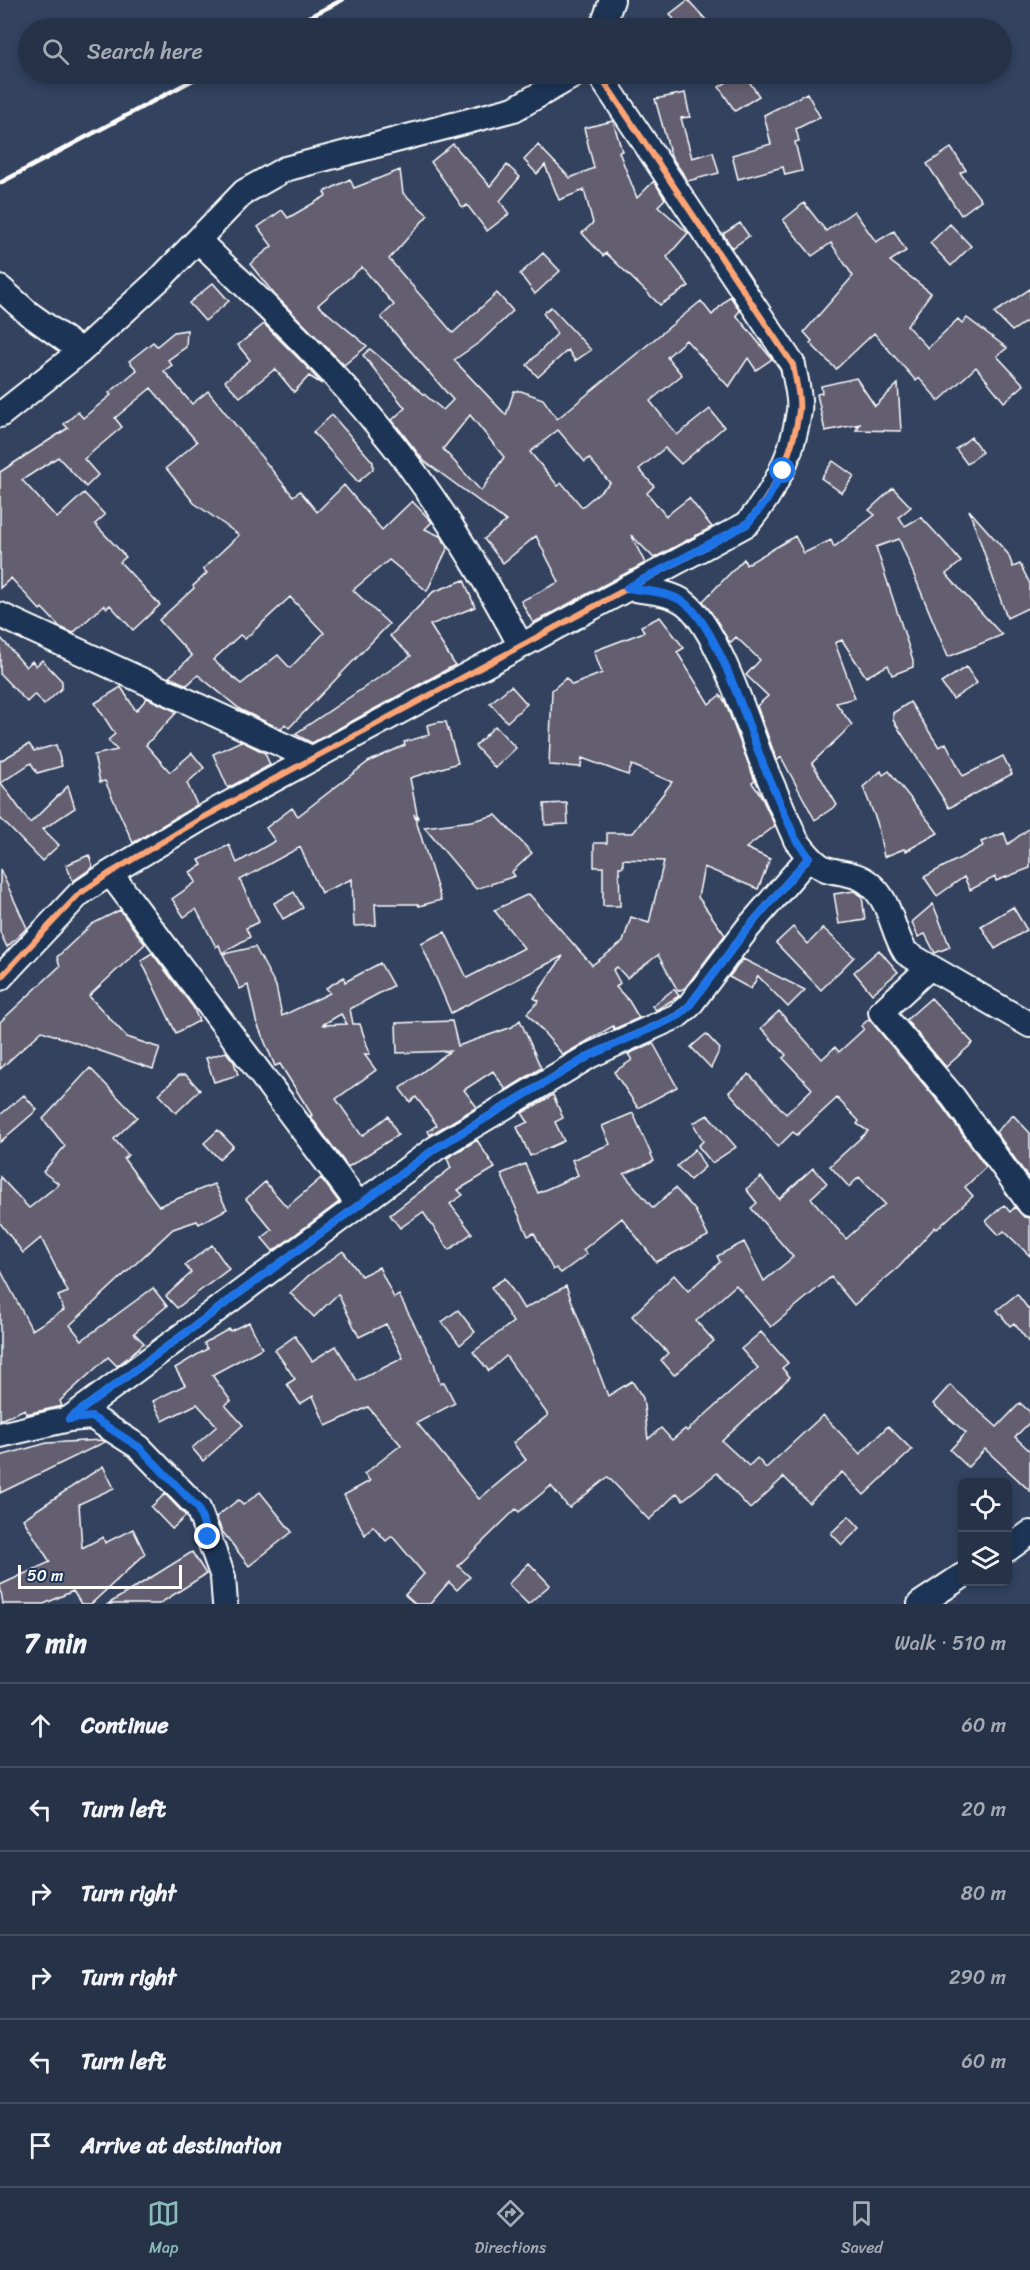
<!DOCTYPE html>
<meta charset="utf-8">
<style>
body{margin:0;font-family:Sriracha,sans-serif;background:#2e3a4e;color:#f1f3f6}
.controls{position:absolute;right:18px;bottom:18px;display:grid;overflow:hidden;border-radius:9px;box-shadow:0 3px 9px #0003}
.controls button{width:54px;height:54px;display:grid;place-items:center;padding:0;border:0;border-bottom:2px solid #424d60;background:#263247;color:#f1f3f6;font:30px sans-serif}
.scale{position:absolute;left:18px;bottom:15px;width:164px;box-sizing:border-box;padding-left:6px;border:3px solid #fff;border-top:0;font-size:16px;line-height:21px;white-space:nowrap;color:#fff;-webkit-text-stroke:4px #1d3557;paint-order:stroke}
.stop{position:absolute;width:18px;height:18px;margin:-14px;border:4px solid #1a73e8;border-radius:50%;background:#fff}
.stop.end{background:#1a73e8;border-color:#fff;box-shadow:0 2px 6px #0008}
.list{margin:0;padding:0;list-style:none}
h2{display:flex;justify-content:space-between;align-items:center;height:78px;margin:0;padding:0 24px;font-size:26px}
h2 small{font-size:20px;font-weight:400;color:#a4aab4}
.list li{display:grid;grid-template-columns:39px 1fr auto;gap:18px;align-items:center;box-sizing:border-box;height:84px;padding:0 24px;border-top:2px solid #424d60}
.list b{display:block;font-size:22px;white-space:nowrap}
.list em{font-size:20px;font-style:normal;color:#a4aab4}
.icon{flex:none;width:33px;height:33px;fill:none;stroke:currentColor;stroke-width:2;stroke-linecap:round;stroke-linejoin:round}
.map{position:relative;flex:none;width:1030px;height:1604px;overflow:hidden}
.search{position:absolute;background:#263247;box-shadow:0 3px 9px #0003;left:18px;right:18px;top:18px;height:66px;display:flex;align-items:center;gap:15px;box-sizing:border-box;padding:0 21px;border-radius:33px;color:#a4aab4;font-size:22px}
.sheet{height:582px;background:#263247}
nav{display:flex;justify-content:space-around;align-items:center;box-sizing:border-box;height:84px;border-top:2px solid #424d60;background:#263247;font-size:16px;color:#a4aab4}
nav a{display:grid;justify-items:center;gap:3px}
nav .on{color:#8bbbb9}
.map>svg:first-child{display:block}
.building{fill:#635f71;stroke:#fff;stroke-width:1.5;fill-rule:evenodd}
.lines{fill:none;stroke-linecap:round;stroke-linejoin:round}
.minor-casing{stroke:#fff;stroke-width:28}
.minor{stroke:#1d3557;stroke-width:24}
.rail{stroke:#fff;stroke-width:4.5}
.cycleway-casing{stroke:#1d3557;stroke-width:10}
.cycleway{stroke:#fda474;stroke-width:6}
.route{stroke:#1a73e8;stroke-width:8}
</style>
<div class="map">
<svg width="1030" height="1604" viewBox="0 0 1030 1604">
<rect width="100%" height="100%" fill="#32425f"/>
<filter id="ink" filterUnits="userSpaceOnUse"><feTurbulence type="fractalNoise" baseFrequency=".0167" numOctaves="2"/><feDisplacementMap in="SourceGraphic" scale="12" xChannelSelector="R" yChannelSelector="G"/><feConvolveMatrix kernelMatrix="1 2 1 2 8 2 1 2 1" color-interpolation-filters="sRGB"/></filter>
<g filter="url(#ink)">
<path class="building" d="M 688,0 L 706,20 L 695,28 L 680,28 L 670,14 Z
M 739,74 L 744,74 L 759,96 L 735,111 L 719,87 Z
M 685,93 L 690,117 L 681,118 L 692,158 L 713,152 L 719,173 L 688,181 L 671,156 L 655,99 Z
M 807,93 L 820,117 L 796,129 L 799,141 L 795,142 L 802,171 L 785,175 L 783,167 L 738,179 L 732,155 L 771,144 L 764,115 Z
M 613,121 L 622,151 L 619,152 L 637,198 L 654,181 L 665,199 L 658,206 L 688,233 L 667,257 L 689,286 L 660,305 L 606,253 L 603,256 L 582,233 L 593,223 L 584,190 L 559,200 L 545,165 L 537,174 L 524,160 L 538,145 L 570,178 L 594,168 L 584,128 Z
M 453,144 L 490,186 L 507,165 L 520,177 L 500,201 L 509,214 L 487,231 L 467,205 L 463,208 L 431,162 Z
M 951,148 L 966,170 L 960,173 L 981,200 L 961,215 L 927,164 Z
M 400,170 L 403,193 L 428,215 L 389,259 L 453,333 L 497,293 L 513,311 L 480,342 L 454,360 L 506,415 L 514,391 L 521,391 L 543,399 L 557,419 L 701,301 L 712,315 L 730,296 L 740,311 L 736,315 L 772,359 L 756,370 L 748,358 L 729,387 L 686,340 L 667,357 L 682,375 L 650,401 L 677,435 L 710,409 L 724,427 L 681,464 L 665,448 L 639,469 L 654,486 L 647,493 L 666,516 L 689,498 L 712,527 L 654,558 L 631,535 L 645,563 L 533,623 L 521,601 L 559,582 L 536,536 L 503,563 L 484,539 L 506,521 L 424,461 L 392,420 L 405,408 L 363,355 L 370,349 L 443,410 L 453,400 L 381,317 L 394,305 L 362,267 L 318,305 L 367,346 L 344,365 L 274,294 L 250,264 L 272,246 L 258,227 L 282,210 L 288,218 L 326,196 L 324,192 L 350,179 L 354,188 ZM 470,415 L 504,457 L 481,491 L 443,449 ZM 558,430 L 585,462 L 589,458 L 610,483 L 582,507 L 562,483 L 558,486 L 530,452 Z
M 804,203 L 826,231 L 854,211 L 876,242 L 894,231 L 906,251 L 890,261 L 931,293 L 907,326 L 928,348 L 958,319 L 962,323 L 967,318 L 1007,348 L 997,356 L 1024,385 L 1004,402 L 976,367 L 939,401 L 919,378 L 916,381 L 874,333 L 836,369 L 810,343 L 812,341 L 804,332 L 853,276 L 831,243 L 812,256 L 783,220 Z
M 740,223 L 749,236 L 732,248 L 723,234 Z
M 950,224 L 971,246 L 951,266 L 930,243 Z
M 543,253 L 560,271 L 535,294 L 520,274 Z
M 213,283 L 229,301 L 205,321 L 189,303 Z
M 1030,289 L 1030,319 L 1012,331 L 994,313 Z
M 551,307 L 591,350 L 575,361 L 568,350 L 538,377 L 527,365 L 557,334 L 543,313 Z
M 264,324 L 304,364 L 322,384 L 309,376 L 294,392 L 275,369 L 240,397 L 225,381 L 250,360 L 238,345 Z
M 187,330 L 186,347 L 168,360 L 172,365 L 164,371 L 192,404 L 208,391 L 293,496 L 300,491 L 317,512 L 344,485 L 382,530 L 412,501 L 432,522 L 425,529 L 440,536 L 448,547 L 427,591 L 389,560 L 353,590 L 389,624 L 289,728 L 285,724 L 281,729 L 241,710 L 198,675 L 187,685 L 169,677 L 192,656 L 159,620 L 194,588 L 193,586 L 207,573 L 203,569 L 239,535 L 194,503 L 166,468 L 197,442 L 151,388 L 115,418 L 122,427 L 84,459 L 98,475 L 86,487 L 58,457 L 22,480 L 57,518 L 84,493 L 105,515 L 95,524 L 126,557 L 120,562 L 160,605 L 133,630 L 110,605 L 107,608 L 104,605 L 73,633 L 60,627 L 42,608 L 40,610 L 11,578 L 0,588 L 0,472 L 68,428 L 64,424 L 78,412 L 83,418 L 111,395 L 109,393 L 137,370 L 129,361 L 153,342 L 157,346 L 174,332 ZM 290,597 L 324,633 L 290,668 L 278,655 L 241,684 L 213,660 L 240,635 L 245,639 Z
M 856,378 L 875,406 L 898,384 L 901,431 L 856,430 L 860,424 L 825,431 L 817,394 L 822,393 L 821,386 Z
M 332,415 L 373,462 L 373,469 L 358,482 L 313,432 Z
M 971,437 L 982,452 L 967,464 L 956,449 Z
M 833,461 L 854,476 L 842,493 L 821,478 Z
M 893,488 L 911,507 L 899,517 L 905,526 L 921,517 L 946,544 L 961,562 L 946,574 L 1002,635 L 948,657 L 899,539 L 876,547 L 913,660 L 913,667 L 892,675 L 888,665 L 866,677 L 842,640 L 835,643 L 855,698 L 836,703 L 852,725 L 812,763 L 837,805 L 815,820 L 781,757 L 777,761 L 757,706 L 768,696 L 746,675 L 760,660 L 736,637 L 731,642 L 728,640 L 703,601 L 744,559 L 746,565 L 795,536 L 804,553 L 831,540 L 834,547 L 875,515 L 869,510 Z
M 969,510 L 1008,554 L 1013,567 L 1020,564 L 1030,584 L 1030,607 L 1007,618 Z
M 464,580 L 475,607 L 430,625 L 455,665 L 312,743 L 295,734 L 411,656 L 390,636 L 433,592 Z
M 660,617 L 684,648 L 677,652 L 709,704 L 720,695 L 725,702 L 755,781 L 752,783 L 760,794 L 775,826 L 746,848 L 770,859 L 758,889 L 704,867 L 698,897 L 725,935 L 685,988 L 678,991 L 658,955 L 627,978 L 617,967 L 613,970 L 620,983 L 616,987 L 629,1001 L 639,1018 L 614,1029 L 613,1026 L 563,1055 L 527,1013 L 539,1001 L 534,998 L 563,956 L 451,1013 L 421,943 L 445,932 L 467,978 L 524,948 L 494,910 L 529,894 L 592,965 L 623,942 L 631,917 L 649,923 L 664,861 L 623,859 L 623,867 L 619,867 L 620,906 L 603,906 L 603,867 L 594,867 L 594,843 L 607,843 L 607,833 L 633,833 L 672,782 L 632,765 L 628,775 L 582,758 L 581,767 L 549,765 L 552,690 L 566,678 L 572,685 L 602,673 L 594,651 L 644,632 L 641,626 Z
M 0,637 L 26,667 L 32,661 L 36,666 L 42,660 L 62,681 L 62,688 L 44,705 L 35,694 L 27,702 L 0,674 Z
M 966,667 L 977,683 L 953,699 L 941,683 Z
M 511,686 L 527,704 L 507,722 L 490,703 Z
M 121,687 L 136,711 L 147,698 L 177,712 L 146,745 L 170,772 L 192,753 L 204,768 L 187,783 L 197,805 L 133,843 L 105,781 L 100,782 L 94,755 L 117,750 L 108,740 L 115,734 L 95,703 Z
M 910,702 L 939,747 L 946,743 L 963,776 L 1003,756 L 1012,774 L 949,808 L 893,720 L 893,713 Z
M 439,722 L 446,722 L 458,763 L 410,778 L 418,819 L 414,814 L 441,900 L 419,906 L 418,904 L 375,904 L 376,925 L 354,926 L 352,879 L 321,893 L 300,847 L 240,880 L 259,922 L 246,928 L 250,937 L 222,953 L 219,945 L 216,947 L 196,909 L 184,917 L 172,899 L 196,882 L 190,872 L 202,865 L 199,860 L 229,845 L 237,863 L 275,841 L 266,828 L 292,808 L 298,816 L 368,762 L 405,745 L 404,742 L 429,735 L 427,725 Z
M 495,726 L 516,748 L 495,768 L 475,746 Z
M 241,741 L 265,753 L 270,765 L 228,788 L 213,754 Z
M 29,744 L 34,751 L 56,745 L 62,766 L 37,773 L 31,763 L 1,783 L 30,823 L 68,786 L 75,808 L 43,829 L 59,845 L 42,861 L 0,818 L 0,761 Z
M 881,771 L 883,775 L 889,771 L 938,833 L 906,851 L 904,849 L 884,857 L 877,822 L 863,787 Z
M 567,803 L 568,824 L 545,825 L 544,804 Z
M 496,815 L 532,853 L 512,872 L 515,876 L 476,889 L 424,827 L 472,821 Z
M 1030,828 L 1030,868 L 996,881 L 995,877 L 970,890 L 964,877 L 937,896 L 924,877 L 983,846 L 981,842 L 1004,833 L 1008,844 Z
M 89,855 L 93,867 L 73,881 L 66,865 Z
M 0,869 L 27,928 L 7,947 L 0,932 Z
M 854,891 L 862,896 L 865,920 L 839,924 L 834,894 Z
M 294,892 L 303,908 L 283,919 L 274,903 Z
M 933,904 L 950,947 L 935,953 L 925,934 L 918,937 L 912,922 Z
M 1013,907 L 1027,930 L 995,949 L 981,926 Z
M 120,910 L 145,944 L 89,996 L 127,1037 L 160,1048 L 153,1069 L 42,1031 L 0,1069 L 0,1022 L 60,966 L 57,957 L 92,924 Z
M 793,927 L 808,944 L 823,928 L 854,957 L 821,990 L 776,943 Z
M 255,947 L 276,986 L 282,1016 L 330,993 L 326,988 L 344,977 L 345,982 L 380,963 L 393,986 L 350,1009 L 353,1024 L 360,1024 L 370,1054 L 364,1054 L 376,1070 L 336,1099 L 362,1136 L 388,1116 L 398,1135 L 348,1167 L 310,1116 L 312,1115 L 280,1064 L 275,1066 L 256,1021 L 248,985 L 240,989 L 223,954 ZM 341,1014 L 347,1024 L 322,1025 Z
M 879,950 L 898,972 L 872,994 L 854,972 Z
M 152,953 L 193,1007 L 199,1021 L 176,1033 L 141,960 Z
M 743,959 L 805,990 L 788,1007 L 758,976 L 751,989 L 729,977 Z
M 674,989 L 679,996 L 656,1010 L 652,1006 Z
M 931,998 L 973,1043 L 946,1067 L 906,1020 Z
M 779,1011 L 822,1059 L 835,1047 L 839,1052 L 864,1029 L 861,1026 L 869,1019 L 942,1106 L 986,1167 L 965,1187 L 973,1196 L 937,1229 L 935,1227 L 899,1267 L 854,1305 L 831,1277 L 771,1327 L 736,1285 L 696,1321 L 714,1341 L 674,1375 L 661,1360 L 668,1353 L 632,1316 L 674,1275 L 688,1291 L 720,1262 L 717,1256 L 744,1242 L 764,1281 L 793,1257 L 751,1208 L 757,1203 L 746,1189 L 761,1177 L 779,1199 L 813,1168 L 827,1183 L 811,1198 L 846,1239 L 885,1204 L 859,1177 L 849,1187 L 830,1166 L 868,1131 L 857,1124 L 859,1121 L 837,1098 L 797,1135 L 793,1132 L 778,1147 L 729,1092 L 749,1074 L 786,1114 L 812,1089 L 783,1058 L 786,1055 L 761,1028 Z
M 520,1020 L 541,1068 L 506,1090 L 493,1071 L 464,1090 L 477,1107 L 430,1135 L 428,1131 L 437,1125 L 416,1097 L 410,1102 L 400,1089 L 450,1051 L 397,1053 L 396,1023 L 452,1021 L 458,1046 L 512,1027 Z
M 706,1034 L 720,1049 L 711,1068 L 691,1047 Z
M 653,1043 L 677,1087 L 638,1108 L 614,1072 L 632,1060 L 628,1054 Z
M 226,1052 L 234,1062 L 238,1075 L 214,1082 L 206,1058 Z
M 90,1068 L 137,1117 L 114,1139 L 128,1155 L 124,1159 L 159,1206 L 214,1184 L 227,1209 L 199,1224 L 197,1221 L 173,1229 L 70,1325 L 82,1340 L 153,1288 L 167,1306 L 134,1333 L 144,1343 L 127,1358 L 117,1366 L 108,1357 L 60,1401 L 62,1406 L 26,1414 L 25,1409 L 0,1420 L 0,1269 L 32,1330 L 64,1310 L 58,1296 L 68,1292 L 41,1238 L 23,1253 L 0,1223 L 0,1177 L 29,1208 L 59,1184 L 43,1172 L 65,1146 L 43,1119 Z
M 179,1075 L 186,1075 L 200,1090 L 176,1113 L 159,1094 Z
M 24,1095 L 37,1110 L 0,1142 L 0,1115 Z
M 553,1095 L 563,1118 L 555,1122 L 564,1141 L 530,1156 L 517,1127 L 528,1122 L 522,1113 Z
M 633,1113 L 654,1161 L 624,1174 L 653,1208 L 675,1188 L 695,1210 L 708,1236 L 656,1262 L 622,1218 L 583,1250 L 587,1254 L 561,1273 L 556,1268 L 553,1270 L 534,1233 L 528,1236 L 501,1174 L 525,1164 L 538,1193 L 578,1175 L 572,1160 L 610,1144 L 602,1126 Z
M 708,1115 L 736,1147 L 712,1163 L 698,1146 L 703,1141 L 693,1123 Z
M 1013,1115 L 1030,1133 L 1030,1180 L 996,1132 Z
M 218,1130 L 233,1146 L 219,1159 L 204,1143 Z
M 477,1140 L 495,1168 L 458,1190 L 463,1195 L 450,1204 L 472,1233 L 449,1250 L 423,1212 L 400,1228 L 390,1215 L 451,1168 L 447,1158 Z
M 695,1149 L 705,1167 L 690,1180 L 677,1166 Z
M 321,1178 L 339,1202 L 273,1251 L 262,1238 L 272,1230 L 246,1199 L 265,1182 L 287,1207 Z
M 1004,1205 L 1010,1212 L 1015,1207 L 1024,1217 L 1030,1218 L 1030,1256 L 1004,1231 L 999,1235 L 986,1221 Z
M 212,1245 L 229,1269 L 177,1308 L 166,1296 L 191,1273 L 185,1265 Z
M 343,1251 L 361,1276 L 379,1267 L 394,1298 L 399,1295 L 434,1363 L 440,1384 L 444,1382 L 455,1403 L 417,1423 L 479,1499 L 526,1460 L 513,1443 L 548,1415 L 506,1356 L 489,1371 L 473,1352 L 513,1322 L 491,1287 L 505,1278 L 524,1309 L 566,1286 L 608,1396 L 632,1381 L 643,1398 L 648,1439 L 661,1428 L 672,1440 L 685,1429 L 687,1431 L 758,1368 L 741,1349 L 761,1332 L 788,1363 L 782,1368 L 790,1377 L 722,1441 L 749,1466 L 757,1458 L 766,1468 L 823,1415 L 860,1454 L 888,1426 L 912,1450 L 864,1495 L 842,1472 L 809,1503 L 784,1477 L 750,1509 L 717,1473 L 683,1500 L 677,1493 L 649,1520 L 608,1477 L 569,1508 L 551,1486 L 519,1512 L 516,1509 L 458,1566 L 470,1577 L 457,1590 L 449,1582 L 430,1604 L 415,1604 L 405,1595 L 424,1574 L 392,1536 L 386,1541 L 373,1526 L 365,1535 L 344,1495 L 370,1481 L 364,1474 L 401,1445 L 368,1407 L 326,1426 L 313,1396 L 300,1404 L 287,1384 L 295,1379 L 275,1350 L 295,1336 L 312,1361 L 336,1346 L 357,1381 L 403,1358 L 386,1324 L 359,1337 L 338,1294 L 314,1317 L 290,1293 L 308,1276 Z
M 1017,1294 L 1030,1311 L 1030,1344 L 1014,1323 L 1010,1326 L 997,1310 Z
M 458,1310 L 475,1332 L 460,1345 L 442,1322 Z
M 249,1322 L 262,1348 L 212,1375 L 231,1401 L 225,1405 L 243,1425 L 203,1461 L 192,1448 L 217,1426 L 197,1404 L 163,1421 L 153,1401 L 185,1385 L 175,1368 L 207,1349 L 204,1343 L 229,1329 L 230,1331 Z
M 950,1385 L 997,1427 L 1020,1403 L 1030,1412 L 1030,1422 L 1015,1437 L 1030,1451 L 1030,1491 L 985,1449 L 968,1467 L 950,1450 L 966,1433 L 933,1404 Z
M 102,1440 L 105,1442 L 0,1493 L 0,1456 L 47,1443 Z
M 103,1466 L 114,1488 L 79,1504 L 82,1548 L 103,1537 L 105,1543 L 133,1529 L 145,1554 L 91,1604 L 81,1604 L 73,1591 L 44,1604 L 3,1604 L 0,1585 L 50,1562 L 23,1519 Z
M 260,1492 L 292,1532 L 249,1566 L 222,1531 L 216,1517 L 238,1500 L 243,1505 Z
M 165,1494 L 186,1516 L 172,1529 L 151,1507 Z
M 849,1516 L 860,1528 L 842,1545 L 831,1533 Z
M 192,1552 L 206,1574 L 159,1604 L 108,1604 Z
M 529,1563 L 550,1585 L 528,1604 L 508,1584 Z"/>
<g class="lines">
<g class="minor-casing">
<path id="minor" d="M 602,28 L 612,0
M 198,240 C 260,301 325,360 379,427 C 435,494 480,569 521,646
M 0,288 L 28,313 L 81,351
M 0,415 L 81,351 L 163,276 L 244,192 L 285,169 L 514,109 L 576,74
M 627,588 C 645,591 669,591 685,603 C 717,627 748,724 763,764 C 774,789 785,815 796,840 C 804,850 813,864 826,869 C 846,875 860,872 876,890 C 892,908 893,934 906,953 L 1030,1025
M 0,615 L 313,759
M 110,873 L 359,1205
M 930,967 L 881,1012 L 953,1097 L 1030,1204
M 0,978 L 79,894 L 110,873 L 202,818 L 747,524 C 775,491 793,454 799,411 C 801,397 795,379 793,365 L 599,74
M 69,1419 L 436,1148 L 591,1055 L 677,1016 L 689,1006 L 747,929 L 809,857
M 0,1435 L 69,1419 L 92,1417 L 139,1447 L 198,1508 L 223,1577 L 225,1604
M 1008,1549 L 1030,1533
M 920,1604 L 962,1576"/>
</g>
<use href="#minor" class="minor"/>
<path class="rail" d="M 288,28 L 342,0
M 0,183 L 204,74"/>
<g class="cycleway-casing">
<path id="cycleway" d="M 0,978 L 79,894 L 110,873 L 202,818 L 747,524 C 775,491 793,454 799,411 C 801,397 795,379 793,365 L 599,74
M 69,1419 L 436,1148 L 591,1055 L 677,1016 L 689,1006 L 747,929 L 809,857"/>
</g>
<use href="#cycleway" class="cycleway"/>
</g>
</g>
<g class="lines" filter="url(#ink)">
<path class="route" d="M 208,1537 L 198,1508 L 139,1447 L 92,1417 L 69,1419 L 436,1148 L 591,1055 L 678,1016 L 689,1006 L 747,929 L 809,857 L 796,840 C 785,815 774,789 763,764 C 748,725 717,626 685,603 C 669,591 645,591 627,588 L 747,524 L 767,500 L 783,471"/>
</g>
</svg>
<div class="controls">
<button><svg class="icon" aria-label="locate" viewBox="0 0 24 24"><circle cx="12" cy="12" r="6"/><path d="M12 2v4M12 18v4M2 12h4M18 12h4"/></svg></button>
<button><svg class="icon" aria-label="layers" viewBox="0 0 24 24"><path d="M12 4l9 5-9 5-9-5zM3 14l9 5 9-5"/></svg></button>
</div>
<div class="scale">50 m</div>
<div class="stop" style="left:783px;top:471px"></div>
<div class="stop end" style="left:208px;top:1537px"></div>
<div class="search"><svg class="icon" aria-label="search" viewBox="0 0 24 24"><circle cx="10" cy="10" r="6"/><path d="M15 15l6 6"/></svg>Search here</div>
</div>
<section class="sheet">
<h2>7 min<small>Walk · 510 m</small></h2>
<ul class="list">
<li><svg class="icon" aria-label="ahead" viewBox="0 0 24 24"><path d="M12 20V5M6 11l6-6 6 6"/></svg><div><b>Continue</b></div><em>60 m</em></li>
<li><svg class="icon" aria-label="left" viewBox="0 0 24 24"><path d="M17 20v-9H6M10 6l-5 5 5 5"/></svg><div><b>Turn left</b></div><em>20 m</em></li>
<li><svg class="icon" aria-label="right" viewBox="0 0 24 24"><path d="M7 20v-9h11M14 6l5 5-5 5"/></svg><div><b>Turn right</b></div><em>80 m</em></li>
<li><svg class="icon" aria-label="right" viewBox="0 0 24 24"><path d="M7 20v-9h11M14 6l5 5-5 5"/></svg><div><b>Turn right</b></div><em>290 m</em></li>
<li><svg class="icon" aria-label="left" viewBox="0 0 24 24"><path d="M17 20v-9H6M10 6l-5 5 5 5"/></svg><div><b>Turn left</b></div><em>60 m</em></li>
<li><svg class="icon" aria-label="arrive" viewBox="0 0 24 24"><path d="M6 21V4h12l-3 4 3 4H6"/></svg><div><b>Arrive at destination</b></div></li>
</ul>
</section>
<nav>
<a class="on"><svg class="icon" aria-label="map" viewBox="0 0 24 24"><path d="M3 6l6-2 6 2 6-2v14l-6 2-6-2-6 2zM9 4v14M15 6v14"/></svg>Map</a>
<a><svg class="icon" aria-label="directions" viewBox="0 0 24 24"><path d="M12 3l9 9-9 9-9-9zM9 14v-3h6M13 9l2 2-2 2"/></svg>Directions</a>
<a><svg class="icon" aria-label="saved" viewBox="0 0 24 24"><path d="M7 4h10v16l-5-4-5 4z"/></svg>Saved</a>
</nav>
